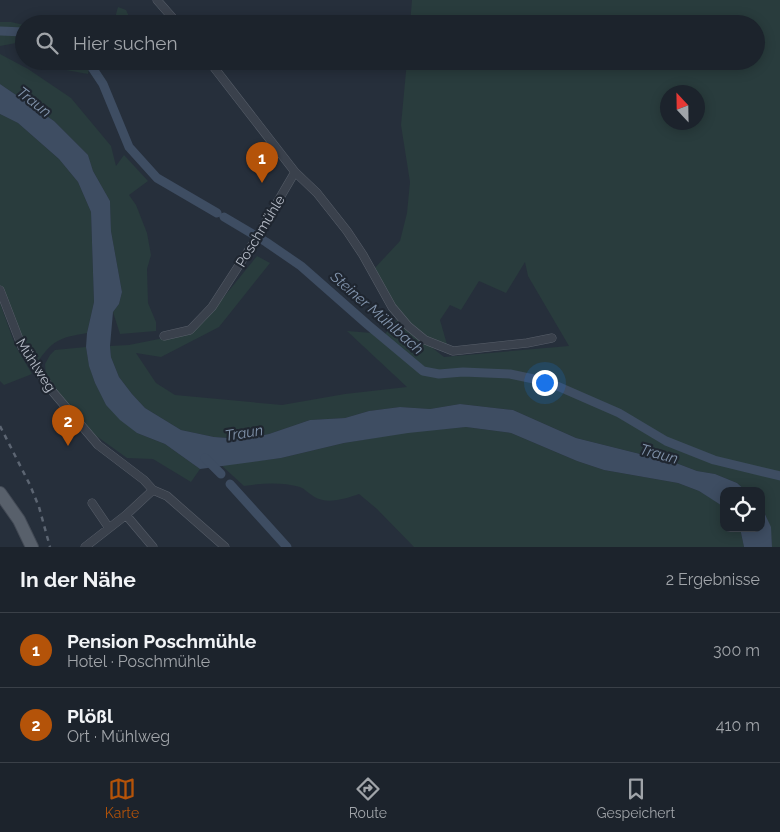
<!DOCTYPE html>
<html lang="de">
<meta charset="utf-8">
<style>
body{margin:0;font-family:Raleway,sans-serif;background:#252b34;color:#f1f3f6}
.controls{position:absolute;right:15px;bottom:15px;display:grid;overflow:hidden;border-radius:10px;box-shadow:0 2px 12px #0003}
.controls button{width:45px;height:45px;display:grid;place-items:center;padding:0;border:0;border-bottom:1px solid #3a4048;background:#1c232c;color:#f1f3f6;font:25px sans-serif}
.compass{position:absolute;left:660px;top:85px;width:45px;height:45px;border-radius:50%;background:#1c232c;box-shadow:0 2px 12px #0003;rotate:338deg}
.you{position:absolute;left:544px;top:382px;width:18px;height:18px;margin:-12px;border:4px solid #fff;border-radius:50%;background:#1a73e8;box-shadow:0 0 0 8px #1a73e833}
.badge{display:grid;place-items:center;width:32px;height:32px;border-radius:50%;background:#b45309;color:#fff;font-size:16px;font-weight:700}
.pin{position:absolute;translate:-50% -41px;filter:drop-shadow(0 1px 2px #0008)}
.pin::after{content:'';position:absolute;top:26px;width:18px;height:15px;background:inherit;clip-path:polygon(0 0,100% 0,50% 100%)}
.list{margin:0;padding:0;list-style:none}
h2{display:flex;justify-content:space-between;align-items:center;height:65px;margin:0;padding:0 20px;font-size:21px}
h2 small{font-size:16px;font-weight:400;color:#a0a4a9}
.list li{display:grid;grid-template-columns:32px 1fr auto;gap:15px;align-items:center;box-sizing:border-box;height:75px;padding:0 20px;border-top:1px solid #3a4048}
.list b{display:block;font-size:19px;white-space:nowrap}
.list p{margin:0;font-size:16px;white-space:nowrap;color:#a0a4a9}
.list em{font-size:16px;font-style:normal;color:#a0a4a9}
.icon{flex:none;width:28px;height:28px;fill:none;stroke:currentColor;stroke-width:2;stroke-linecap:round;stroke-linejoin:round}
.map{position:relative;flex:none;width:780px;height:547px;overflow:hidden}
.search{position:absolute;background:#1c232c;box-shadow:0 2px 12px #0003;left:15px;right:15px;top:15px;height:55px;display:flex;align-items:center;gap:12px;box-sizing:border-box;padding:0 18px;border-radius:28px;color:#a0a4a9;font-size:19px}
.sheet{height:215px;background:#1c232c}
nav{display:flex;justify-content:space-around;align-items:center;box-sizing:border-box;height:70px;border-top:1px solid #3a4048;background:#1c232c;font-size:14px;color:#a0a4a9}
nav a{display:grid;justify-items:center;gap:2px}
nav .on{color:#b45309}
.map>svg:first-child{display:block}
.green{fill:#293c3d;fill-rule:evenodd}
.water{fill:#3e4d62}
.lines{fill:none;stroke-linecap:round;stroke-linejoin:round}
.canal{stroke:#3e4d62;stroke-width:9}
.minor-casing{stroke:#585f6a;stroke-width:9}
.primary-casing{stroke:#434a55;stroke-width:14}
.minor{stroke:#3a414c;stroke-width:8}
.primary{stroke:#58606b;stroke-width:12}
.rail{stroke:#5c6572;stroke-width:2.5;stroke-dasharray:5 5;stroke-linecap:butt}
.labels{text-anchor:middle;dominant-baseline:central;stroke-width:4.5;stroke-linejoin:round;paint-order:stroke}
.street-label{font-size:14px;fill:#b6bcc7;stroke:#1f2630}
.water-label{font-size:15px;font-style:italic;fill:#8193ab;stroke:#1f2630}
</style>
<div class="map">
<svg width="780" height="547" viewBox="0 0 780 547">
<rect width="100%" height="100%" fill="#262f3b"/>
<path class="green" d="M 412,0 L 780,0 L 780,547 L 772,547 C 772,525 761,511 761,491 L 746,491 L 737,483 L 715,474 L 697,471 L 676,463 L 576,438 L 513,410 L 460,404 L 430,409 L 400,407 L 369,411 L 345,418 L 310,420 L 269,434 L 243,439 L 214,437 L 181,430 L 145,408 L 132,394 L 119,377 L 111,357 L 110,346 L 129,345 L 189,333 L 223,298 L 257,256 L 270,263 L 219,327 L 161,357 L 136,353 L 156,383 L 175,395 L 282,405 L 345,394 L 407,387 L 347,331 L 385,334 L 397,320 L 444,357 L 569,346 L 528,276 L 525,262 L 506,293 L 479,281 L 461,310 L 450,305 L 440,320 L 448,348 L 425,339 L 397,312 L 373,270 L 400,241 L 407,213 L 410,182 L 401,125 L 407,61 L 756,61 L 756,24 L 410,24 ZM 668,92 L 698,92 L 698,122 L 668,122 Z
M 118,7 L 126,10 L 131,21 L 130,24 L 110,24 L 115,18 Z
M 0,22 L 11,22 L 24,25 L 24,45 L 16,43 L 0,46 Z
M 0,54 L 28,69 L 71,98 L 111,146 L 116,166 L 124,155 L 148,181 L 129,195 L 136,205 L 147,233 L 151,255 L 147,269 L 148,303 L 156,322 L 156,331 L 120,334 L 113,312 L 119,304 L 122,292 L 111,231 L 110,201 L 93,171 L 88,155 L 54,121 L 0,84 Z
M 58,61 L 90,61 L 88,74 L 66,70 Z
M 0,114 L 18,123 L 59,159 L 78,182 L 91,212 L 94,302 L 87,333 C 58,338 53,340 36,364 L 20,341 L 0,285 Z
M 0,303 L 15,345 L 32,374 L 4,385 L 0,381 Z
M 86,347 L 89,365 L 95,383 L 106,405 L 137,433 L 165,444 L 200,469 L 191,482 L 153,459 L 127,458 L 95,435 L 67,405 L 46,375 L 45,364 L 50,355 L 55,350 Z
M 466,427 L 511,433 L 577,461 L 604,470 L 678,483 L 699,491 L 722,505 L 724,507 L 724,528 L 740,528 L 744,547 L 414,547 L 377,509 L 359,494 C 345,499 326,505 313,496 C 308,493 305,489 300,487 C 283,482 262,483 244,486 L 221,465 L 281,458 L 344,443 L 408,432 Z"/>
<path class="water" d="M 0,84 L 54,121 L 88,155 L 93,171 L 110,201 L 111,231 L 122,292 L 119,304 L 113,312 L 110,346 L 111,357 L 119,377 L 132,394 L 145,408 L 181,430 L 214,437 L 243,439 L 269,434 L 310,420 L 345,418 L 369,411 L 400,407 L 430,409 L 460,404 L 513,410 L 576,438 L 676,463 L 697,471 L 715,474 L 737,483 L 746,491 L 724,491 L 724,507 L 699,491 L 678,483 L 604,470 L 577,461 L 511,433 L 466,427 L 408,433 L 344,443 L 281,458 L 200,469 L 165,444 L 137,433 L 120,420 L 106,405 L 95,383 L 89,366 L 86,347 L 87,333 L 94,302 L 91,212 L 78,182 L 59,159 L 18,123 L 0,114 Z
M 761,506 L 771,527 L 772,547 L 744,547 L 740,528 L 761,528 Z"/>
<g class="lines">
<path class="canal" d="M 0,31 L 24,32
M 85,61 L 91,66 L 103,84 L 129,147 L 157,178 L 217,213
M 224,217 L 266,242 L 301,266 L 368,325 L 423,371 L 439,374 L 463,372 L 510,374 L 548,382 L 619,413 L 666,441 L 714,460 L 780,476
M 205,458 L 221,474
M 230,484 L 287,547"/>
<g class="minor-casing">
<path id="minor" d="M 157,0 L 178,24
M 209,61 L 295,172 L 317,193 L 347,231 L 363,255 L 392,307 L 408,326 L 425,340 L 453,351 L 527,343 L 552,338
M 0,290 L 22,347 L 53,392 L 98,445 L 144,480 L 153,490 L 167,496 L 225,547
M 164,336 L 190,330 L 212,307 L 254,242 L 295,172
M 92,503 L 109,528
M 126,515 L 153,547
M 85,547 L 126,515 L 153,490"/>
</g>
<g class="primary-casing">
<path id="primary" d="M 0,493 L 19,520 L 32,547"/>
</g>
<use href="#minor" class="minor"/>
<use href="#primary" class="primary"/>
<path class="rail" d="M 0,426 L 30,485 L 39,507 L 50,547"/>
</g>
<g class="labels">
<g class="street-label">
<text transform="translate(260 231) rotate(-59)">Poschmühle</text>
<text transform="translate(36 365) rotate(57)">Mühlweg</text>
</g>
<g class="water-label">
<text transform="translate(34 102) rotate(38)">Traun</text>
<text transform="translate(377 313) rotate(41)">Steiner Mühlbach</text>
<text transform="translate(244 433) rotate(-9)">Traun</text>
<text transform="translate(659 454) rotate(15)">Traun</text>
</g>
</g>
</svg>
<div class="controls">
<button><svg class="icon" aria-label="locate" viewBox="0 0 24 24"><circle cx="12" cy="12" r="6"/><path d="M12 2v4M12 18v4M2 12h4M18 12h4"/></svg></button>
</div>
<svg class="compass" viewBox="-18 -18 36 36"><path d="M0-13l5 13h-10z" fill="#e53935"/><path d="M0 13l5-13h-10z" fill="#a0a4a9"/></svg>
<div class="you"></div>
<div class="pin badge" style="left:262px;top:183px">1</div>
<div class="pin badge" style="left:68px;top:446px">2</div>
<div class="search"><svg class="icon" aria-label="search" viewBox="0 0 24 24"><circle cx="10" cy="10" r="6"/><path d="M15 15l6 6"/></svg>Hier suchen</div>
</div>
<section class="sheet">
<h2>In der Nähe<small>2 Ergebnisse</small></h2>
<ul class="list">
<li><span class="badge">1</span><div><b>Pension Poschmühle</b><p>Hotel · Poschmühle</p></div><em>300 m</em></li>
<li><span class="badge">2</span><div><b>Plößl</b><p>Ort · Mühlweg</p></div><em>410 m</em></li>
</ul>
</section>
<nav>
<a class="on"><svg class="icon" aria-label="map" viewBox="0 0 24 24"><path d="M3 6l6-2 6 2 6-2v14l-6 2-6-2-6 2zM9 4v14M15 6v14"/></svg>Karte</a>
<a><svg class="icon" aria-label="directions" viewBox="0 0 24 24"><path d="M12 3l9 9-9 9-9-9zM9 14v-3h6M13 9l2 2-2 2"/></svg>Route</a>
<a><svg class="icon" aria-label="saved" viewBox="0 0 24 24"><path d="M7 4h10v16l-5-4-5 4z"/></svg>Gespeichert</a>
</nav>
